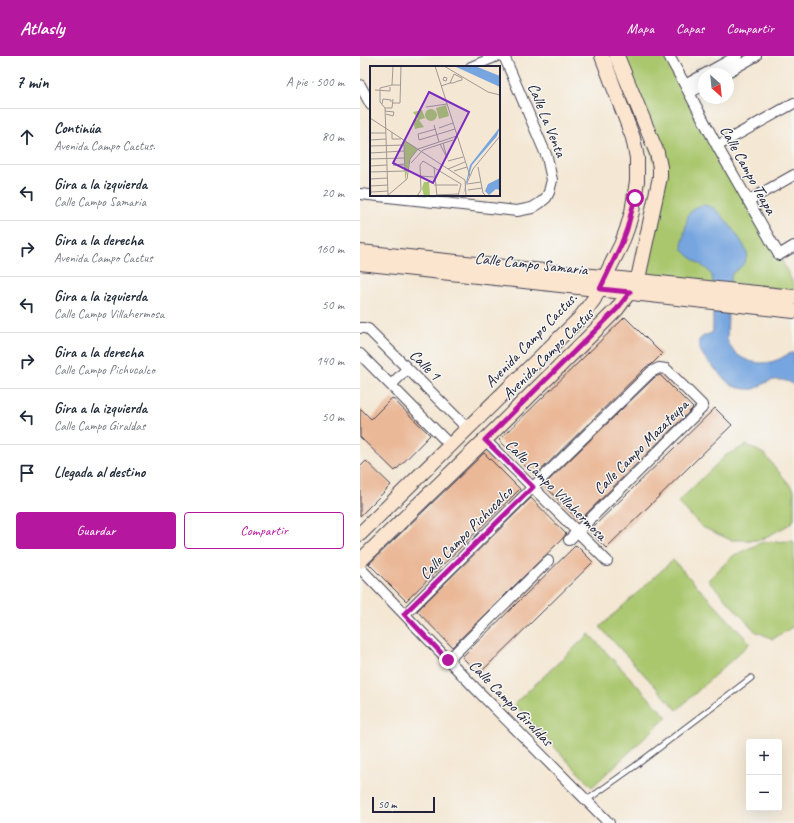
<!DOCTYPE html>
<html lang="es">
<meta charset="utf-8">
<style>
body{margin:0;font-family:Caveat,sans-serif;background:#f6f6f7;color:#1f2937}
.controls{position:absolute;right:12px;bottom:12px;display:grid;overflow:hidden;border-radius:4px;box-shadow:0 4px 16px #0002}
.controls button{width:36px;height:36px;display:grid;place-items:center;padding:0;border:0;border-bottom:1px solid #e0e1e3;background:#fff;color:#1f2937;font:20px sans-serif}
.compass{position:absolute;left:338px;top:12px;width:36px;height:36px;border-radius:50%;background:#fff;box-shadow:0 4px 16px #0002;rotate:153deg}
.scale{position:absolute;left:12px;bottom:10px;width:63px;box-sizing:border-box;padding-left:4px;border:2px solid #22223b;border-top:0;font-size:11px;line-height:14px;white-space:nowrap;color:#22223b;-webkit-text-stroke:3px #f6f6f2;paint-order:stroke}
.stop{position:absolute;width:12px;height:12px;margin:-9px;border:3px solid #b5179e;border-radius:50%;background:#fff}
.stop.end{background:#b5179e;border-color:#fff;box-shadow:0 1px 4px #0008}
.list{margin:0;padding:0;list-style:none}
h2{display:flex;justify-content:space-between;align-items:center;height:52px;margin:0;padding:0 16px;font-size:17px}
h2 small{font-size:13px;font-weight:400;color:#747a83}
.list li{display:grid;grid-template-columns:26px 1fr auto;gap:12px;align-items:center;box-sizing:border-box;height:56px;padding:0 16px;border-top:1px solid #e0e1e3}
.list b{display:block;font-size:15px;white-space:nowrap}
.list p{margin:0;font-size:13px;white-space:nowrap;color:#747a83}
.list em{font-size:13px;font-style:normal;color:#747a83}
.actions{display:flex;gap:8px;padding:12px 16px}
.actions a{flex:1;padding:9px 0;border:1px solid #b5179e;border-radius:4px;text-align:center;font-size:14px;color:#b5179e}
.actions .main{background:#b5179e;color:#fff}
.icon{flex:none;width:22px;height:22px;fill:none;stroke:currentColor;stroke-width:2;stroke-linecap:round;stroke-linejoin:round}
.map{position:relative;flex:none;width:434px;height:767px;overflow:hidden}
header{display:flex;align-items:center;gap:24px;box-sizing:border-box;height:56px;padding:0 20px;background:#b5179e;color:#fff}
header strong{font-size:19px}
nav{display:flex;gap:22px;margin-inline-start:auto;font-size:14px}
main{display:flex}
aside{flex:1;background:#fff}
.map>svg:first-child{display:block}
.green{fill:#aac76e;stroke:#667454}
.water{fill:#76a5df;stroke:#4c648d}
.building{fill:#eab897}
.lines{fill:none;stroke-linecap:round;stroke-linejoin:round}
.lane-casing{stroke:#424052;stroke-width:7}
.street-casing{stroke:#424052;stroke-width:12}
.secondary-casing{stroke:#424052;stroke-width:16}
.lane{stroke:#fff;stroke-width:5}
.street{stroke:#fff;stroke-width:10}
.secondary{stroke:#fbe5cf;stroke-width:14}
.route{stroke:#b5179e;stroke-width:5}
.labels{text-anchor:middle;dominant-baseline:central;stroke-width:3;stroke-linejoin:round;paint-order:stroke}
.street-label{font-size:16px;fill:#22223b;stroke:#f6f6f2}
.inset-road{fill:none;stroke:#a09896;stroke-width:1}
.view{fill:#7b2cbf;fill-opacity:0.15;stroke:#7b2cbf;stroke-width:2}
.inset-edge{fill:none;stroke:#22223b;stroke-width:2}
</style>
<header>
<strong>Atlasly</strong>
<nav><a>Mapa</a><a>Capas</a><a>Compartir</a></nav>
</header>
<main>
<aside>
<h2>7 min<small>A pie · 500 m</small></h2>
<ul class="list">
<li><svg class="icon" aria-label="ahead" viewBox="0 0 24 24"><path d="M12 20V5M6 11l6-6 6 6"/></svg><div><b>Continúa</b><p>Avenida Campo Cactus.</p></div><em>80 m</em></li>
<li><svg class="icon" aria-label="left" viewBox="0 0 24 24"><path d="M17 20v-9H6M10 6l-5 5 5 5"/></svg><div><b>Gira a la izquierda</b><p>Calle Campo Samaria</p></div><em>20 m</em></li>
<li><svg class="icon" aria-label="right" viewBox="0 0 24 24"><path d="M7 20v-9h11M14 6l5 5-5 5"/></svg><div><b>Gira a la derecha</b><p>Avenida Campo Cactus</p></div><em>160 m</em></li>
<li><svg class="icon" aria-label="left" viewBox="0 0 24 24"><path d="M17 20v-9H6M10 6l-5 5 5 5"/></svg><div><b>Gira a la izquierda</b><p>Calle Campo Villahermosa</p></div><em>50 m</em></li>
<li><svg class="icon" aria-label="right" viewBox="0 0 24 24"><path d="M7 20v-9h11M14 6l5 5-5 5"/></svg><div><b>Gira a la derecha</b><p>Calle Campo Pichucalco</p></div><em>140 m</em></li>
<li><svg class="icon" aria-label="left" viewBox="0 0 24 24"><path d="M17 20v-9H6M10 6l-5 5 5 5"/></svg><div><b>Gira a la izquierda</b><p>Calle Campo Giraldas</p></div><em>50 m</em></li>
<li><svg class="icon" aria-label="arrive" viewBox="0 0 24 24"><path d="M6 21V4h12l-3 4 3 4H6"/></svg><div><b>Llegada al destino</b></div></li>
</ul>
<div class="actions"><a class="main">Guardar</a><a>Compartir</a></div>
</aside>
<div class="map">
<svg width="434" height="767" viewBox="0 0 434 767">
<rect width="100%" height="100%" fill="#f6f6f2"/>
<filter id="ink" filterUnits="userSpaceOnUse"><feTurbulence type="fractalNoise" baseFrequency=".025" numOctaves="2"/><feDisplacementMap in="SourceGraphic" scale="8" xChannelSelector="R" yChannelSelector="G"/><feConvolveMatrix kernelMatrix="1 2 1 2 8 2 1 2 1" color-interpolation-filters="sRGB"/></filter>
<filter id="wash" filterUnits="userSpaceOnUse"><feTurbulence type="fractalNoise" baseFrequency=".012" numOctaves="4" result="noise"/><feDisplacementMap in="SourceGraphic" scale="16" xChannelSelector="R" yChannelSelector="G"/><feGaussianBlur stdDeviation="0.9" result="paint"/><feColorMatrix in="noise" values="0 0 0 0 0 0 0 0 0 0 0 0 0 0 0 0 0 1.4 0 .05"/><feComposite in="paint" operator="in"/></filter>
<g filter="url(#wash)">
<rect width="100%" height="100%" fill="#f4e7d3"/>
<path class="green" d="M 258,0 L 309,0 L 419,199 L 434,229 L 434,241 L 276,225 L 300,121 Z
M 387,389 L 404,398 L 434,434 L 434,464 L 427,470 L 400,484 L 371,484 L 342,471 L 318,446 L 366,399 Z
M 432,485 L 434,486 L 434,570 L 413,583 L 395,575 L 348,524 L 374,499 L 403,486 Z
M 313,504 L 390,587 L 317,654 L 240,571 Z
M 229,578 L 307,661 L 232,731 L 154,648 Z"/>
<path class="water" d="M 344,149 C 348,150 352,151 355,153 C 362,158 387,190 387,198 C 386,208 379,213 372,217 L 369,229 L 367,284 C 374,303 397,312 417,304 C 423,302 427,297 434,297 L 434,329 C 426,323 414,322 405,327 C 401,329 398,332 394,333 C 390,334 377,332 373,330 C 367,327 362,320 357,315 C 350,308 342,300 339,291 C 336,282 345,279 352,277 L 353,273 L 353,228 L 352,220 L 348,214 L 329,200 L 323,194 L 322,189 L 328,159 L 335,151 Z"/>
<g id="blocks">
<path class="building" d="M 265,261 L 302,298 L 291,309 L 286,311 L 175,420 L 139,384 Z
M 300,319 L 333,352 L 219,465 L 184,429 L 295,321 Z
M 32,342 L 70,379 L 35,415 L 0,381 L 0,352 L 11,363 Z
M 355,352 L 372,369 L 246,492 L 229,475 Z
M 124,397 L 160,433 L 46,545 L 9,508 Z
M 6,405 L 31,429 L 0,460 L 0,411 Z
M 171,442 L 206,478 L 203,482 L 92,591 L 57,555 Z
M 216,489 L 233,506 L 119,618 L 102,601 Z"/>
</g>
</g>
<g filter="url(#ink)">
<use href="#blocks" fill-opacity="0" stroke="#424052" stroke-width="1"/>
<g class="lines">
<g class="lane-casing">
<path id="lane" d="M 227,744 L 275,710 L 391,622"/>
</g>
<g class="street-casing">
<path id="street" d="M 309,0 L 325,29 L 357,90 L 419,199 L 434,190
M 111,11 L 137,0
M 364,18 L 396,0
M 0,29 L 11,49
M 325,29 L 377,0
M 329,37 L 344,29
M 357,90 L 434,47
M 0,138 L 157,155 L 172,152 L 180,147 L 186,142 L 189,136 L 192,124 L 187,101 L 144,0
M 388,145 L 434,119
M 0,272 L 4,272 L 8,273 L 107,372
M 0,298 L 90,389
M 31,329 L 47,313
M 125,384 L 247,505
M 0,512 L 116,633 L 249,767
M 45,558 L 173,431 L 291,316 L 299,312 L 306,313 L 342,349 L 342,352 L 209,484
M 88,604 L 188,505"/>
</g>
<g class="secondary-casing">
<path id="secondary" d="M 0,196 L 434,241
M 0,207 L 434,255
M 0,478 L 220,262 L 234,243 L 261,189 L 267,173 L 272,156 L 277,125 L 277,102 L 273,82 L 242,0
M 0,505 L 125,384 L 257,253 L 273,231 L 279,218 L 282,204 L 300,121 L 300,111 L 297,97 L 257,0"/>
</g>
<use href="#lane" class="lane"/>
<use href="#street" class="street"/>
<use href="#secondary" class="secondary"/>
</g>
</g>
<g class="lines" filter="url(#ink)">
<path class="route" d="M 88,604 L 44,558 L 173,431 L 125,384 L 257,253 L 270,236 L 240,233 L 261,189 L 267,173 L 275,142"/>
</g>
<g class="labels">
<g class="street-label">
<text transform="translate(187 64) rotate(68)">Calle La Venta</text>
<text transform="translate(388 114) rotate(61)">Calle Campo Teapa</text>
<text transform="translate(171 208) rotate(6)">Calle Campo Samaria</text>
<text transform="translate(171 284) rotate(-46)">Avenida Campo Cactus.</text>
<text transform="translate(188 298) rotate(-45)">Avenida Campo Cactus</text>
<text transform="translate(65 309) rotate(45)">Calle 1</text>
<text transform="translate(281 391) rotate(-45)">Calle Campo Mazateupa</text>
<text transform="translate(196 434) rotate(45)">Calle Campo Villahermosa</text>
<text transform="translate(106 477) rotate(-45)">Calle Campo Pichucalco</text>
<text transform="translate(151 647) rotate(46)">Calle Campo Giraldas</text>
</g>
</g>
<g transform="translate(10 10)">
<rect width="130" height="130" fill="#f4e7d3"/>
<path d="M 76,39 L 79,50 L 69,53 L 66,42 ZM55 49a6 6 0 1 1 12 0a6 6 0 1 1-12 0ZM 52,44 L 55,52 L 49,54 L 54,61 L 45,63 L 43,54 L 48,53 L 43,46 ZM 34,74 L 48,83 L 40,93 L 35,115 ZM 54,116 L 59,116 L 60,130 L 54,130 L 52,122 Z" fill="#aac76e"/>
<path d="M 84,0 L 105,0 L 130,10 L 130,21 ZM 130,61 L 127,70 L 102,99 L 93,130 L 100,99 ZM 130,112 L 130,124 L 126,123 L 119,129 L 115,125 L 118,118 Z" fill="#76a5df"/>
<path class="inset-road" d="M 23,0 L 22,19 L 31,19M 65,0 L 100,110M 74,0 L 118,26 L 130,29M 74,11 L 77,12 L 76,15 L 73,14 ZM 71,20 L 80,17 L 83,17 L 88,15 L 92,14 L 92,12 L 84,8 L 80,17M 5,24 L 20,25 L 20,21M 23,37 L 30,37 L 31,0M 12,38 L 13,33 L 21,34 L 21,36M 56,41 L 77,38M 15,42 L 10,36 L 10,22 L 22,19M 15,45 L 24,46 L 23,50 L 16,48M 0,52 L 95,114 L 96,130M 64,59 L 69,76M 69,62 L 83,57M 66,63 L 48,68 L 49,74 L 85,63M 22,66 L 22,73 L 31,73M 0,67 L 16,67M 0,74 L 16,73M 70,78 L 77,92 L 73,77M 0,80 L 34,79 L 35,105 L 0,106M 0,87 L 34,85M 0,93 L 34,92M 78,95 L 93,91M 41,97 L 53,84 L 83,74M 34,98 L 23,99 L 34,99M 0,100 L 17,99M 64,101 L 67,130M 108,101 L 113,127 L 116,130M 78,103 L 95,96M 84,105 L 97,101M 0,106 L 1,128M 50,110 L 64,111M 0,113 L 18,112M 97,117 L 103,103 L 130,70M 97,118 L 111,116M 64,119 L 88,119M 0,120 L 18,119M 98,124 L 112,122M 1,126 L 18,125M 18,129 L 15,42 L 22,42 L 23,33M 66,129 L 88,128M 17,130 L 37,113 L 40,93 L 48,83 L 87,70M 47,130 L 51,124 L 50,99 L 53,95 L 91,118 L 88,130"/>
<path class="view" d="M 59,26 L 99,46 L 63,117 L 23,97 Z"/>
<rect width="130" height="130" class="inset-edge"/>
</g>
</svg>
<div class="controls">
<button>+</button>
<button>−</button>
</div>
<svg class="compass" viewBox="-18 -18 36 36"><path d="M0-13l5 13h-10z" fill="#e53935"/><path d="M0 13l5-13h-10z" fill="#747a83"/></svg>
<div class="scale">50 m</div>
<div class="stop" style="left:275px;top:142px"></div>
<div class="stop end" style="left:88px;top:604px"></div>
</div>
</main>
